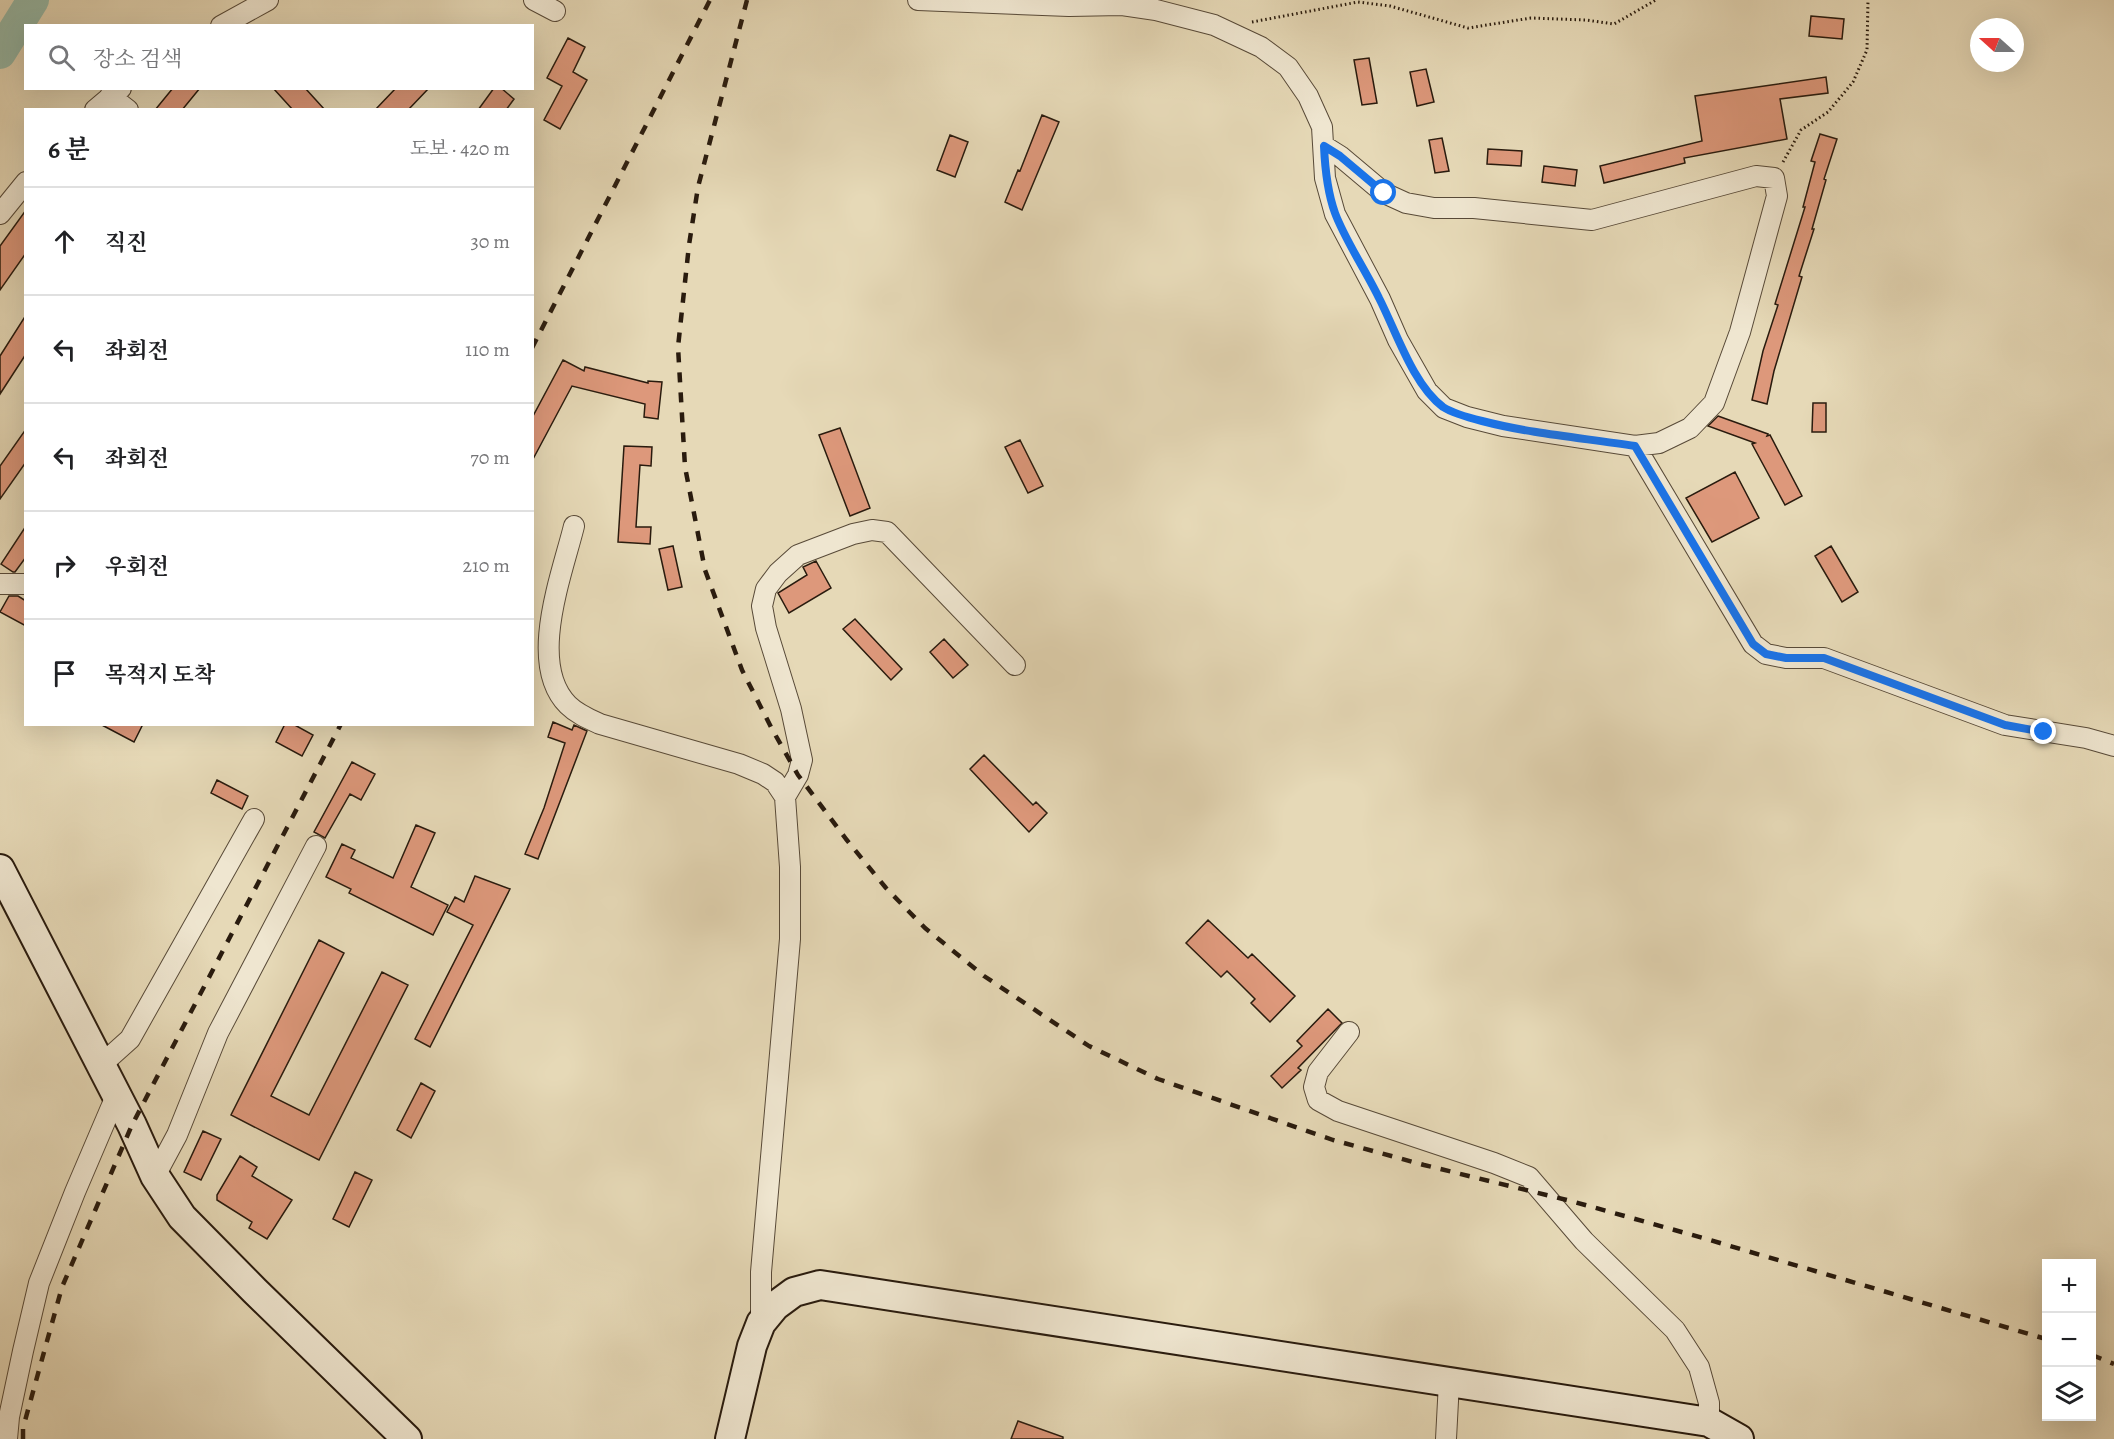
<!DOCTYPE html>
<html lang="ko">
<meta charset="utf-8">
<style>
body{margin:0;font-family:Alegreya,"Noto Serif KR",serif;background:#f6f6f6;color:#202124}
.controls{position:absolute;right:18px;bottom:18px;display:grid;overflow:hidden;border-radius:0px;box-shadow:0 6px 24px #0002}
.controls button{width:54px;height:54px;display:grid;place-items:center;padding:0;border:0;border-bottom:2px solid #e0e0e0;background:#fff;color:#202124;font:30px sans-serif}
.compass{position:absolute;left:1970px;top:18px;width:54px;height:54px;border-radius:50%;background:#fff;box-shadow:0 6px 24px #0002;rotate:291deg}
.stop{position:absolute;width:18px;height:18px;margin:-14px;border:4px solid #1a73e8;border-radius:50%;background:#fff}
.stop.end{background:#1a73e8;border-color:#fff;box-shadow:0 2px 6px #0008}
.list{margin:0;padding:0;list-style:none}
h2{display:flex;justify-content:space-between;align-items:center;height:78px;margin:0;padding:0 24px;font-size:26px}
h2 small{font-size:20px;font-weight:400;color:#757577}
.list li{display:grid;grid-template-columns:39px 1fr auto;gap:18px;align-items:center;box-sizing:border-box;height:108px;padding:0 24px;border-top:2px solid #e0e0e0}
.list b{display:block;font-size:22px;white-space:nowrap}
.list em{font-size:20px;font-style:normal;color:#757577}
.icon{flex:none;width:33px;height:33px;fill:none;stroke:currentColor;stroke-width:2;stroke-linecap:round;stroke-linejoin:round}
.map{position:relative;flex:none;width:2114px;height:1439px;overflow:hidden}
.search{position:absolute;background:#fff;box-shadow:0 6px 24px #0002;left:24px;top:24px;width:510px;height:66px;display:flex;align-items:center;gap:15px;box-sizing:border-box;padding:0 21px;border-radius:0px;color:#757577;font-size:22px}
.panel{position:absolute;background:#fff;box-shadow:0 6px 24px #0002;left:24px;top:108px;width:510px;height:618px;border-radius:0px}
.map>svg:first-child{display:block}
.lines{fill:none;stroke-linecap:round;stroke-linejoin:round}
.river{stroke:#97bba9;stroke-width:32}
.building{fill:#dd987b;stroke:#291b0e;stroke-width:1.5}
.street-casing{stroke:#584a38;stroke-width:22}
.secondary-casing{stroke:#291b0e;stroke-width:32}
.path{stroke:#291b0e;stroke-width:3;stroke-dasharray:1.5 3;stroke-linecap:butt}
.street{stroke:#efe6d0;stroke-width:20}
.secondary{stroke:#efe6d0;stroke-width:28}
.rail{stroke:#291b0e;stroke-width:4.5;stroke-dasharray:10 10;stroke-linecap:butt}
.route{stroke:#1a73e8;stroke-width:8}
</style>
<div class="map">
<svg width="2114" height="1439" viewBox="0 0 2114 1439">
<rect width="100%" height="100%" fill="#e6d9b7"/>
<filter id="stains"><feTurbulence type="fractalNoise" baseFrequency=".00333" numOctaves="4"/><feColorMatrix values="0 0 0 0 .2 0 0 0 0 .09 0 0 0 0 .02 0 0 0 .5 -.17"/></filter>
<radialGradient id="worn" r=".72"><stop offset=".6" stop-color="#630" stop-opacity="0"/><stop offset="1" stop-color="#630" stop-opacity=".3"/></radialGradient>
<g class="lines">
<path class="river" d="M 0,53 L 33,0"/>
</g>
<path class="building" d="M 1811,16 L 1844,19 L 1842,39 L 1809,36 Z
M 568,38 L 585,47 L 573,72 L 587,80 L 560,129 L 544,120 L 562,86 L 547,78 Z
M 1369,58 L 1377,103 L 1362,105 L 1354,60 Z
M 1426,69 L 1434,102 L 1417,106 L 1410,72 Z
M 1826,77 L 1828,93 L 1780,99 L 1787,139 L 1684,158 L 1685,163 L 1604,183 L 1600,166 L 1702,141 L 1695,96 Z
M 173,88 L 200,88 L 182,110 L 155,110 Z
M 273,88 L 305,88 L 325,110 L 293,110 Z
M 396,88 L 429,88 L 408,110 L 375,110 Z
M 494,88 L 501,88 L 514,99 L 506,110 L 478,110 Z
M 1042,115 L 1059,122 L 1022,210 L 1005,202 L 1018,170 L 1020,171 Z
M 1820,134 L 1837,139 L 1824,179 L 1826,180 L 1812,229 L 1814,229 L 1799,276 L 1802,277 L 1774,371 L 1767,404 L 1752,400 L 1763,351 L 1778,305 L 1775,304 L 1805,207 L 1803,207 L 1815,162 L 1811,161 Z
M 950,135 L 968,142 L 955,177 L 937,170 Z
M 1442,138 L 1449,171 L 1435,173 L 1429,140 Z
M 1488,149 L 1522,151 L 1521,166 L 1487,164 Z
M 1544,166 L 1577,170 L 1575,186 L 1542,182 Z
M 26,210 L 26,253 L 0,290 L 0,246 Z
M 26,315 L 26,354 L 0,394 L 0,356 Z
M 563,360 L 584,371 L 585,367 L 648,383 L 648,381 L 662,382 L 658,419 L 644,417 L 645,404 L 572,386 L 532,461 L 532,418 Z
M 1813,403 L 1826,403 L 1826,432 L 1812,432 Z
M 1718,416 L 1768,434 L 1767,436 L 1770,435 L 1802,496 L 1785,505 L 1752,444 L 1755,443 L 1708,426 Z
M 840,428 L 870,508 L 850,516 L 819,435 Z
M 26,429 L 26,462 L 0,499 L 0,466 Z
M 1020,440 L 1043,486 L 1028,493 L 1005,447 Z
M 624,446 L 652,447 L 651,466 L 640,465 L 636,527 L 651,527 L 650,544 L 618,542 Z
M 1735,472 L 1759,518 L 1712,542 L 1686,498 Z
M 26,526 L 26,557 L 15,572 L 13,572 L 1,564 Z
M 673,546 L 682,587 L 668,590 L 659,549 Z
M 1831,546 L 1858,592 L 1842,602 L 1815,556 Z
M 816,561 L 831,588 L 789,613 L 778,593 L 807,575 L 803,567 Z
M 9,596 L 18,596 L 26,601 L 26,626 L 0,612 Z
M 855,619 L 902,669 L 891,680 L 843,629 Z
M 944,639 L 968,665 L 953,678 L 930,652 Z
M 553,722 L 572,730 L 574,725 L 587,731 L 538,859 L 525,854 L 544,808 L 565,743 L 548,737 Z
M 100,724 L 143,724 L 134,742 Z
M 285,724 L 293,724 L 313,735 L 302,756 L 276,742 Z
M 984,755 L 1033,805 L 1036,802 L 1047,813 L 1029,832 L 970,769 Z
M 352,762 L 375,774 L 361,800 L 350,794 L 325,838 L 314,832 Z
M 217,780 L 248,796 L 242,809 L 211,793 Z
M 416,825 L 435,833 L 411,887 L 448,905 L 433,935 L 349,893 L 351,889 L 326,877 L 342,844 L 355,850 L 351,858 L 393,878 Z
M 475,876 L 510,889 L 430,1047 L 415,1039 L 473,925 L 447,912 L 455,897 L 464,902 Z
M 1208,920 L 1248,958 L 1252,954 L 1295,996 L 1270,1022 L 1251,1003 L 1255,999 L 1227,971 L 1221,977 L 1186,943 Z
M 319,940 L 344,953 L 271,1096 L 309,1115 L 382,972 L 408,985 L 319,1160 L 231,1115 Z
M 1328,1009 L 1342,1023 L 1298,1068 L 1301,1070 L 1282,1088 L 1271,1076 L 1302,1046 L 1297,1041 Z
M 421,1083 L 435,1091 L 411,1138 L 397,1130 Z
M 203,1131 L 221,1139 L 201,1180 L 184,1172 Z
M 240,1156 L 257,1167 L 252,1176 L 292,1200 L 267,1239 L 249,1228 L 252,1222 L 217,1200 L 217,1195 Z
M 355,1172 L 372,1180 L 349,1227 L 333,1219 Z
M 1018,1421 L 1063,1437 L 1063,1439 L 1011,1439 Z"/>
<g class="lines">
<g class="street-casing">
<path id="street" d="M 534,0 L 555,11
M 918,0 L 1069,6 L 1122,5 L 1156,10 L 1214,25 L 1261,47 L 1288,67 L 1308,96 L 1322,127 L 1325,178 L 1335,214 L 1380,299 L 1398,340 L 1427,391 L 1444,408 L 1467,417 L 1503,426 L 1635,446 L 1753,644 L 1766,654 L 1786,658 L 1824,658 L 2005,725 L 2086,738 L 2114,746
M 221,26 L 268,0
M 110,96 L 128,110
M 95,110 L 121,88
M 1324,146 L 1340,156 L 1384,193 L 1406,203 L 1434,208 L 1474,208 L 1592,220 L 1756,176 L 1774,178 L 1777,196 L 1740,332 L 1714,403 L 1690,428 L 1659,443 L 1635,446
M 0,214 L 26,182
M 574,526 C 562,575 527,664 568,705 C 577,714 589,719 600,724 L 739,764 L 763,774 L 775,782 L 785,797
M 0,584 L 26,584
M 1349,1032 L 1318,1072 L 1314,1087 L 1318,1100 L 1338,1111 L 1494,1163 L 1529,1177 L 1584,1241 L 1675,1330 L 1699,1367 L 1709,1403 L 1709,1422
M 101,1065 L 130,1039 L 254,819
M 155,1176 L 177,1135 L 218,1033 L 316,846
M 761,1323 L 761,1272 L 790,939 L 790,867 L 785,797 L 798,775 L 802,760 L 791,709 L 766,628 L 762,606 L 766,589 L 778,573 L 798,555 L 853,534 L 872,530 L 887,532 L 1015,665
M 7,1439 L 9,1417 L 23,1351 L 39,1283 L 75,1192 L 116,1096
M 1446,1439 L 1449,1382"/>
</g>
<g class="secondary-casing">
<path id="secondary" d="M 0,869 L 132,1125 L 155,1176 L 182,1217 L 255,1291 L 407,1439
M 730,1439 L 752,1346 L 761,1323 L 775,1306 L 794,1292 L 820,1285 L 1709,1422 L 1739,1439"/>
</g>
<path class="path" d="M 1252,22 L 1358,2 L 1390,6 L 1468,28 L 1531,18 L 1586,20 L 1614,24 L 1656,0
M 1783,162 L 1801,130 L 1828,112 L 1853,82 L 1867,50 L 1868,0"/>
<use href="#street" class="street"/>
<use href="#secondary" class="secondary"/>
<path class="rail" d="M 747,0 L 698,187 L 689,245 L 678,347 L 685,467 L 705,570 L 742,670 L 772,729 L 798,775 L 846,839 L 886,888 L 925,928 L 984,976 L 1089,1046 L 1158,1079 L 1333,1140 L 1424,1165 L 1571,1201 L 1703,1238 L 2046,1339
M 532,348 L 710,0
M 2092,1355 L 2114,1364
M 23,1439 L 23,1428 L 62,1287 L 132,1125 L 341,724"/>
</g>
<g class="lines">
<path class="route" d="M 1384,193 L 1340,156 L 1324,146 C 1325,169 1327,191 1335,213 C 1345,240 1366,271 1379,298 C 1396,331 1413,385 1443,407 C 1454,414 1470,418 1482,421 C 1532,434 1584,438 1635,446 L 1753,644 L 1766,654 L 1786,658 L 1824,658 L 2005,725 L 2044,732"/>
</g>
<rect width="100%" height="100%" filter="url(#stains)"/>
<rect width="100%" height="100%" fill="url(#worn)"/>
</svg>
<div class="controls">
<button>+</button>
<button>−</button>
<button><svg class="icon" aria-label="layers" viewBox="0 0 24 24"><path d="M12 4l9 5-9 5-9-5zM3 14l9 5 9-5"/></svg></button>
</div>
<svg class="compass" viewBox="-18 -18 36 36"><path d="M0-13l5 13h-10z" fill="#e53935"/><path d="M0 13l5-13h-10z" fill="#757577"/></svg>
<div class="stop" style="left:1384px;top:193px"></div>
<div class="stop end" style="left:2044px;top:732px"></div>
<div class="search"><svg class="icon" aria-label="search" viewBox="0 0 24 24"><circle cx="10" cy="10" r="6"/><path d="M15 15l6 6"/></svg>장소 검색</div>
<section class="panel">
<h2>6 분<small>도보 · 420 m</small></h2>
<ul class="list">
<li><svg class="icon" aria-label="ahead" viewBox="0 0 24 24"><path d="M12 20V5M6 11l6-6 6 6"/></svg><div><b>직진</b></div><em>30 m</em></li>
<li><svg class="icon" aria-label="left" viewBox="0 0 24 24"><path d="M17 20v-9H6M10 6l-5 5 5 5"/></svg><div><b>좌회전</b></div><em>110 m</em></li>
<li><svg class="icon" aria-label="left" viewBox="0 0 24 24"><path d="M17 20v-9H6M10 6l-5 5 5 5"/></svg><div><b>좌회전</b></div><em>70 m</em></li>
<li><svg class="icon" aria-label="right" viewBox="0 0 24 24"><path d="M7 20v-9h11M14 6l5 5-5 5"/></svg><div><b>우회전</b></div><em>210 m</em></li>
<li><svg class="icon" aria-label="arrive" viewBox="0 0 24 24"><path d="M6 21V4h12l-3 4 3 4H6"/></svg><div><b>목적지 도착</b></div></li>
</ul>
</section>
</div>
